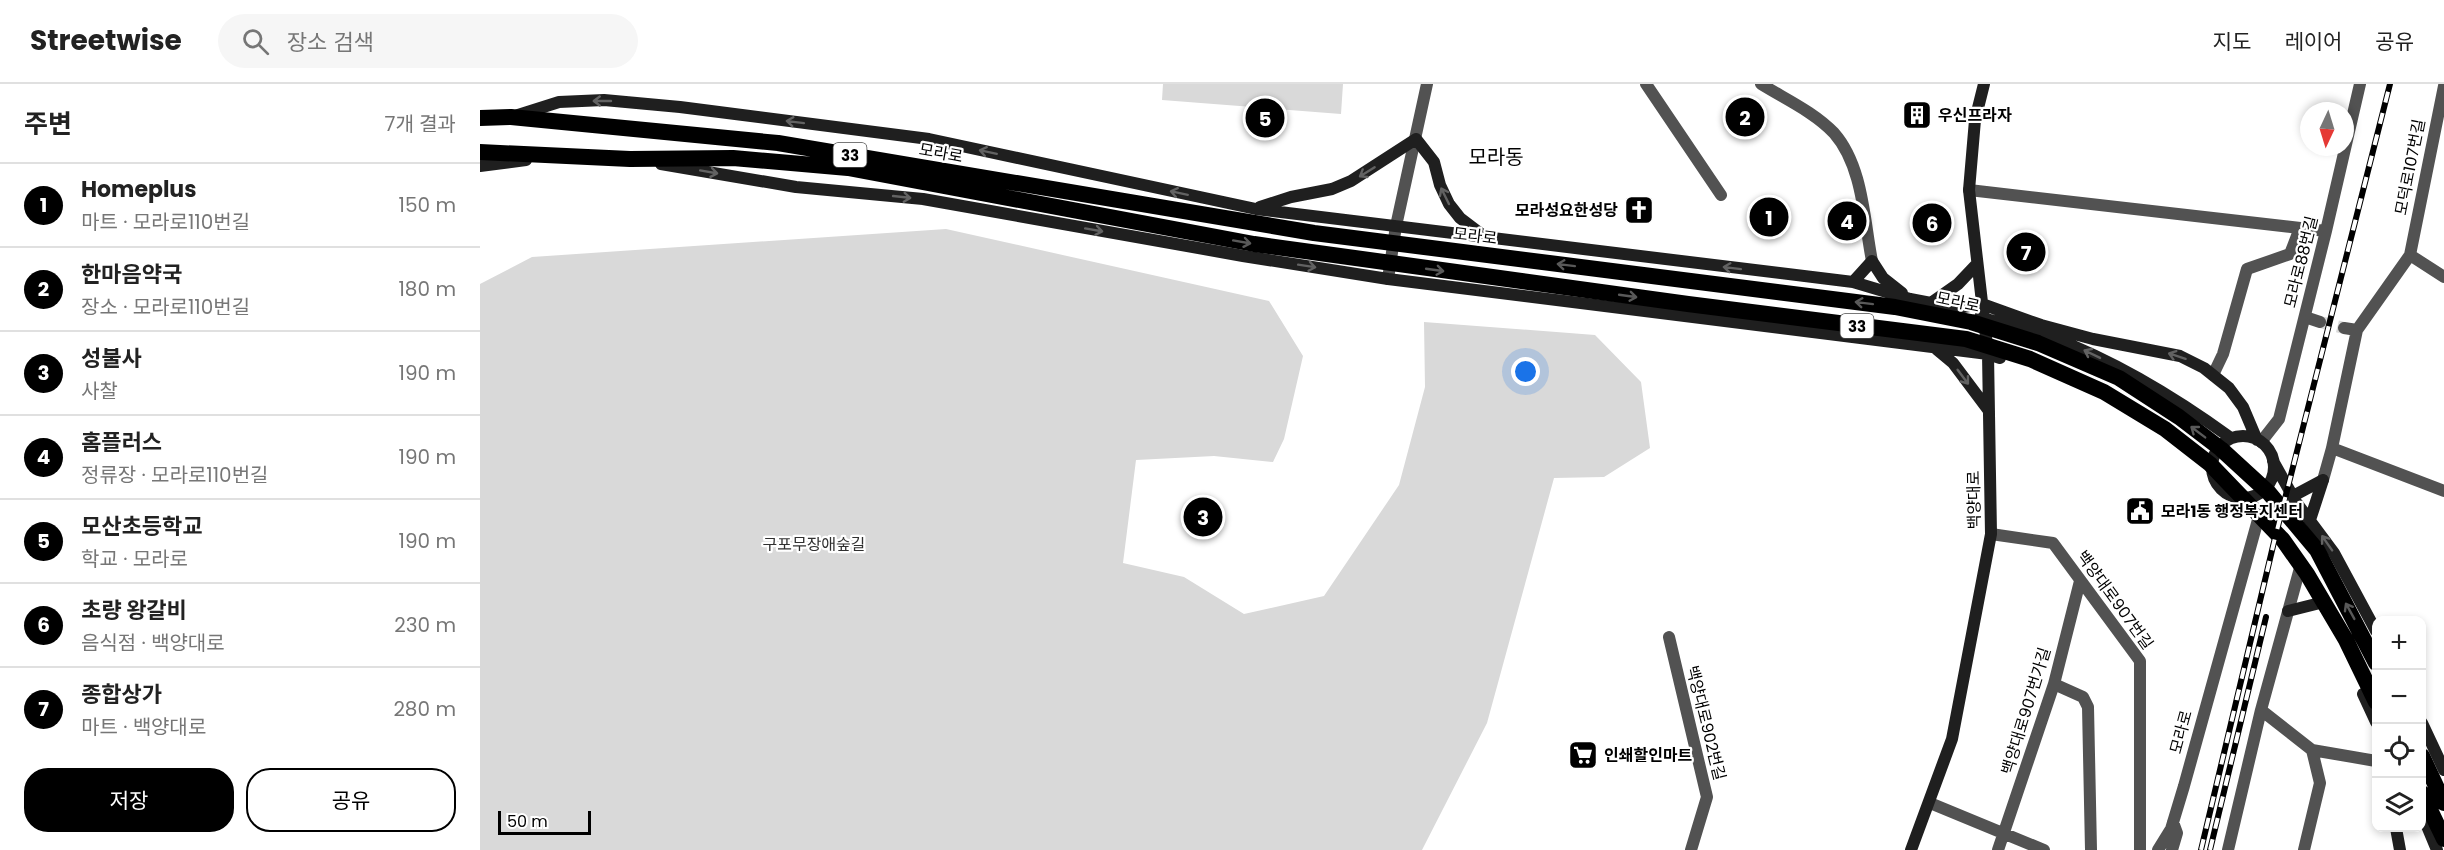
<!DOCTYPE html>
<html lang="ko">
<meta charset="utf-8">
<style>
body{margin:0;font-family:Poppins,"Noto Sans KR",sans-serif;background:#f6f6f6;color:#222}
.controls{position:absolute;right:18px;bottom:18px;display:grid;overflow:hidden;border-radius:12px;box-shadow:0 3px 9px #0003}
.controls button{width:54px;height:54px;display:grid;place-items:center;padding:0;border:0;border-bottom:2px solid #e0e0e0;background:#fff;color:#222;font:30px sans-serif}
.compass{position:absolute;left:1820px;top:18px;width:54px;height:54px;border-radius:50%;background:#fff;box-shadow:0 3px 9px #0003;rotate:184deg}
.scale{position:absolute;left:18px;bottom:15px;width:93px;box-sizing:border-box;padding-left:6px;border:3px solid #000;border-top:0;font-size:16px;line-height:21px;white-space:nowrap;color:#000;-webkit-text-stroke:4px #fff;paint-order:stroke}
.you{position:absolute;left:1046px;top:288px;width:21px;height:21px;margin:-15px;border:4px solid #fff;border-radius:50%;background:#1a73e8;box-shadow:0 0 0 9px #1a73e833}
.badge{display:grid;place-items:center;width:39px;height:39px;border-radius:50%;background:#000;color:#fff;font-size:20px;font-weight:700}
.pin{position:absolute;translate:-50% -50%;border:3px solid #fff;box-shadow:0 2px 6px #0006}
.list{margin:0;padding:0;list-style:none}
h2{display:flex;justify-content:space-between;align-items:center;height:78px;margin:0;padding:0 24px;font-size:26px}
h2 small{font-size:20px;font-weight:400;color:#767676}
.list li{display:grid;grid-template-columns:39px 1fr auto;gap:18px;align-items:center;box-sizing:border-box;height:84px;padding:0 24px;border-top:2px solid #e0e0e0}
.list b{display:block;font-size:22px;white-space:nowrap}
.list p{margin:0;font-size:20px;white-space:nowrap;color:#767676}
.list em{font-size:20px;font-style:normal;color:#767676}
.actions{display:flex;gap:12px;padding:18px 24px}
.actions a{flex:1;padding:14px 0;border:2px solid #000;border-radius:24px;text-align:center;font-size:21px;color:#000}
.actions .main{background:#000;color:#fff}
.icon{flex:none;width:33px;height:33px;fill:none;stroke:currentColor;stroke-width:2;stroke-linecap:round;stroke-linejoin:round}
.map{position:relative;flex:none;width:1964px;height:766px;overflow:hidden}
header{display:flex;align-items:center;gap:36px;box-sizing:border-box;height:84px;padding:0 30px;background:#fff;border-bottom:2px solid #e0e0e0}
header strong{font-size:28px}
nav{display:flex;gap:33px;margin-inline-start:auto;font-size:21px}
.search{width:420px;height:54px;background:#f6f6f6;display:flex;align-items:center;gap:15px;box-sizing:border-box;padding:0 21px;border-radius:33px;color:#767676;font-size:22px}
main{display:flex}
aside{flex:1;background:#fff}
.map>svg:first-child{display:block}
.green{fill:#d9d9d9}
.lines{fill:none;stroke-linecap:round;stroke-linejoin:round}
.minor-tunnel{stroke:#d9d9d9;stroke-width:12;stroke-dasharray:12 6;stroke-linecap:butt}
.minor{stroke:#525252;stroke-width:12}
.tertiary{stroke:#525252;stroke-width:12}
.secondary{stroke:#1f1f1f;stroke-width:12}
.trunk{stroke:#000;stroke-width:16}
.rail-casing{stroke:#000;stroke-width:6}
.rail{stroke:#fff;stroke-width:4;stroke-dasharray:11;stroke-linecap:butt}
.oneway{stroke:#626262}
.oneway2{stroke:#595959}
.labels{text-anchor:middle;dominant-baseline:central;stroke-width:4.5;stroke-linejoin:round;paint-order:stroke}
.shield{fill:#fff;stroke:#4c4c4c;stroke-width:1.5}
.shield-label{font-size:15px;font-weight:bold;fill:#000}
.poi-label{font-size:16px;font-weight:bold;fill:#000;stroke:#fff;text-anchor:start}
.street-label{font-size:16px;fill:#000;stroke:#fff}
.park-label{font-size:16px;fill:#303030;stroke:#fff}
.quarter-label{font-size:20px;fill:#000;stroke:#fff}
</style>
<header>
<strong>Streetwise</strong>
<div class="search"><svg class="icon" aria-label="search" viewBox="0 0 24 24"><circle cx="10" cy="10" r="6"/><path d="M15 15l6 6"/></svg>장소 검색</div>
<nav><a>지도</a><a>레이어</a><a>공유</a></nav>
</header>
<main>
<aside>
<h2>주변<small>7개 결과</small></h2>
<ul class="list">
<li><span class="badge">1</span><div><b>Homeplus</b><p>마트 · 모라로110번길</p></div><em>150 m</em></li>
<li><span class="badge">2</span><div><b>한마음약국</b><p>장소 · 모라로110번길</p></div><em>180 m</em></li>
<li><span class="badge">3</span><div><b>성불사</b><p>사찰</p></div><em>190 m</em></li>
<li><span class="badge">4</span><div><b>홈플러스</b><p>정류장 · 모라로110번길</p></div><em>190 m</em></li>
<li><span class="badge">5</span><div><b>모산초등학교</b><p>학교 · 모라로</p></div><em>190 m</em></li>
<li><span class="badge">6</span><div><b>초량 왕갈비</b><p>음식점 · 백양대로</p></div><em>230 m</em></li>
<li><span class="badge">7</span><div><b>종합상가</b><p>마트 · 백양대로</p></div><em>280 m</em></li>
</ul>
<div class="actions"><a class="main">저장</a><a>공유</a></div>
</aside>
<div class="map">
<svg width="1964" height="766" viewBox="0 0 1964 766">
<rect width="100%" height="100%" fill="#fff"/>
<path class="green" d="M 683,0 L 863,0 L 861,30 L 682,16 Z
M 466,145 L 789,217 L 823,272 L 804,355 L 793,378 L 734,372 L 656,376 L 643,479 L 704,493 L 764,530 L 844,512 L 919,401 L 945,303 L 944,238 L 1115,251 L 1161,298 L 1170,364 L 1124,393 L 1074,394 L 1007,639 L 942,766 L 0,766 L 0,200 L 52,173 Z"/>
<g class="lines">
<path class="minor-tunnel" d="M 1840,238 L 1864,244"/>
<path class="minor" d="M 1166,0 L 1241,111
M 1930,171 L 1964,2
M 1825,233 L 1840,238
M 1864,244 L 1877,246
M 1733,291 L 1743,270 L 1767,185 L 1810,170 L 1820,144
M 1852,364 L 1964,407
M 1843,396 L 1852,364 L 1877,246 L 1930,171 L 1964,193
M 1511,450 L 1573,459 L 1660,577 L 1660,766
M 1189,553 L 1227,713 L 1211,766
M 1574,600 L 1603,613 L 1608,623 L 1611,766
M 1781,626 L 1832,666 L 1840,699 L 1824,766
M 1832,666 L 1896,677
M 1450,719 L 1564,766
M 1518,766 L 1574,600 L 1600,497
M 1678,766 L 1691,745 L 1704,702 L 1779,432
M 1692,766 L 1697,749 L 1693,738
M 1748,766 L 1781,626 L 1820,484"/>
<path class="tertiary" d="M 1281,0 C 1305,15 1334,28 1354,49 C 1383,82 1384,136 1392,177
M 1489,106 L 1846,147
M 908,195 L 916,142 L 947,0
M 1781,358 L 1799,335 L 1846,147 L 1880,0"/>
<path class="secondary" d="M 38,31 L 79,18 L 124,16 L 200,23 L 449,55 L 776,125 L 1373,198 L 1430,215 L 1477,224 L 1502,220 L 1561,241 L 1613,255 L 1700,272 L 1724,284 L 1749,304 L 1763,323 L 1777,356
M 181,80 L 316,103 L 443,115 L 763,172 L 908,195 L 1508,270 L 1520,274
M 0,82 L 46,76
M 780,123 L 811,113 L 852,105 L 871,97 L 936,55 L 954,78 L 960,101 L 969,120 L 980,134 L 1005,153
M 1373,198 L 1392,177 L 1403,194 L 1422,209
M 1451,219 L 1478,200 L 1497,180
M 1500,233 C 1523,241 1548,244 1571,253 C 1635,277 1696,314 1751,354
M 1455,264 L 1473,279 L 1509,327
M1732 383a31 31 0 1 1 62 0a31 31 0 1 1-62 0Z
M 1793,377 L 1816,418 L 1854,469 L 1896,547
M 1813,412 L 1843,396
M 1830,436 L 1843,396
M 1808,527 L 1840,519
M 1883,610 L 1896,638
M 1942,639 L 1964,686
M 1942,730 L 1957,766
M 1916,744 L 1920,766
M 1431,766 L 1472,655 L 1511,450 L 1508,270 L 1489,106 L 1495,36 L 1504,0"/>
<path class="trunk" d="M 0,34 L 31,33 L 298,59 L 834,149 L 1415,223 L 1491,238 L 1558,259 L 1639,294 L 1699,333 L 1741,365 L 1789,409 L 1837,466 L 1896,579
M 0,68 L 150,75 L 253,74 L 368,84 L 774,160 L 1208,220 L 1486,255 L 1550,275 L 1624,308 L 1685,345 L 1730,380 L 1803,456 L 1827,490 L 1866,556 L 1896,618
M 1942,672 L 1964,719
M 1942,709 L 1964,755"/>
<g class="rail-casing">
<path id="rail" d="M 1721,766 L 1794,458 L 1910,0
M 1730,766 L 1786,533"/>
</g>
<use href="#rail" class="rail"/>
</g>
<defs><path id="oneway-shaft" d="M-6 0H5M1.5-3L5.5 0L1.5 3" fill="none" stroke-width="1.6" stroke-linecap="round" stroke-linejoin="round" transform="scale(1.5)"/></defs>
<g class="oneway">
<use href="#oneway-shaft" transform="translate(122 17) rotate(-180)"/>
<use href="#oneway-shaft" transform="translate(315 38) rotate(-173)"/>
<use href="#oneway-shaft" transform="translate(508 68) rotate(-168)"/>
<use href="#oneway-shaft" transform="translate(229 88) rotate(10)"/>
<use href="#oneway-shaft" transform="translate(887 88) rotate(148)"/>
<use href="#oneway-shaft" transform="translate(699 109) rotate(-168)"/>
<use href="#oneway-shaft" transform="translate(965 112) rotate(-116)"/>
<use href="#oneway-shaft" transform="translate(422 113) rotate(6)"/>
<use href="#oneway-shaft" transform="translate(614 146) rotate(10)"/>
<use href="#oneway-shaft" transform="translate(827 182) rotate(9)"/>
<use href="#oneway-shaft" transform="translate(1252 184) rotate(-173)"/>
<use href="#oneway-shaft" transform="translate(1612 270) rotate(-154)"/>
<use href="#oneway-shaft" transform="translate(1697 272) rotate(-162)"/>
<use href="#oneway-shaft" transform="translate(1483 293) rotate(53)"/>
<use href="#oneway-shaft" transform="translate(1847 459) rotate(-125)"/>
</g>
<g class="oneway2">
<use href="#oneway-shaft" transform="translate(762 158) rotate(10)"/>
<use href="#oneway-shaft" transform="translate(1086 181) rotate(-173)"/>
<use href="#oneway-shaft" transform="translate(955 186) rotate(8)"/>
<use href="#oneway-shaft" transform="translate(1148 212) rotate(8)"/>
<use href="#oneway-shaft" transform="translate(1384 219) rotate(-173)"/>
<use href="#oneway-shaft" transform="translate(1718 348) rotate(-143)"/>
<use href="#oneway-shaft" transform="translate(1870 527) rotate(-119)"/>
</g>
<defs>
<g id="building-square" transform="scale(1.5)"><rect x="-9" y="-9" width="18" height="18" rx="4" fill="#000" stroke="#fff"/><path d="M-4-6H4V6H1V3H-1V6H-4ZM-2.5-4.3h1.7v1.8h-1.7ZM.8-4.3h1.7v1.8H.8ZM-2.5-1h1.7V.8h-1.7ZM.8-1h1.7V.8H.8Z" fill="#fff"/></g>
<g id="church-square" transform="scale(1.5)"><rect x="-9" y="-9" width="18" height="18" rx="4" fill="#000" stroke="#fff"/><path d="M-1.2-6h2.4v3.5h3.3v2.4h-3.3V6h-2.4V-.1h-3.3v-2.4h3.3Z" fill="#fff"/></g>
<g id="civic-square" transform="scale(1.5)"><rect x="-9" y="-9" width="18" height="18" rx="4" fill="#000" stroke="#fff"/><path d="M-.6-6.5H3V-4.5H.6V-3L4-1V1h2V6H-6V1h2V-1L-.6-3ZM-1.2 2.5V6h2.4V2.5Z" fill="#fff"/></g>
<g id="supermarket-square" transform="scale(1.5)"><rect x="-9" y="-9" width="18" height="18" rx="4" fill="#000" stroke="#fff"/><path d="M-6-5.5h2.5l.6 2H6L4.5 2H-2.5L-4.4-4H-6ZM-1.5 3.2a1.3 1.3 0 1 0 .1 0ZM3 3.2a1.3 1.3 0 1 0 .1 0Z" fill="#fff"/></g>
</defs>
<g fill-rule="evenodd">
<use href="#building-square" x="1437" y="31"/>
<use href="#church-square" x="1159" y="126"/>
<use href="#civic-square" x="1660" y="427"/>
<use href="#supermarket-square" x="1103" y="671"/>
</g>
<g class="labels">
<g class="shield">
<rect x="353.5" y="59" width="33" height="24" rx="4.5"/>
<rect x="1360.5" y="230" width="33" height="24" rx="4.5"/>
</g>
<g class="shield-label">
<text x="370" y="71">33</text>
<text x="1377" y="242">33</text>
</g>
<g class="poi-label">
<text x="1458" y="31">우신프라자</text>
<text x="1138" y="126" text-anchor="end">모라성요한성당</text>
<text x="1681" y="427">모라1동 행정복지센터</text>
<text x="1124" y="671">인쇄할인마트</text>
</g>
<g class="street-label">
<text transform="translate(461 69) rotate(10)">모라로</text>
<text transform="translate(1930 83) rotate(-79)">모덕로107번길</text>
<text transform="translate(995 152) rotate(7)">모라로</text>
<text transform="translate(1821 178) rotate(-76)">모라로88번길</text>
<text transform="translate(1478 218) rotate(12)">모라로</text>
<text transform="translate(1494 416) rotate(-91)">백양대로</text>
<text transform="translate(1635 516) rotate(54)">백양대로907번길</text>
<text transform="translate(1546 627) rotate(-73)">백양대로907번가길</text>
<text transform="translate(1226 639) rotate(76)">백양대로902번길</text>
<text transform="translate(1701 648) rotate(-75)">모라로</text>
</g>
<g class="park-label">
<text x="334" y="460">구포무장애숲길</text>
</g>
<g class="quarter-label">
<text x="1016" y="73">모라동</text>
</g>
</g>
</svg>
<div class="controls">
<button>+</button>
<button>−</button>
<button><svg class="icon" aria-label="locate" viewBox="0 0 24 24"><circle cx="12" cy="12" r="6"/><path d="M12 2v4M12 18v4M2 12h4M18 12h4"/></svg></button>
<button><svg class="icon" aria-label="layers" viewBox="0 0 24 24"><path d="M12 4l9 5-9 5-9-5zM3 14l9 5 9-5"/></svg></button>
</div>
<svg class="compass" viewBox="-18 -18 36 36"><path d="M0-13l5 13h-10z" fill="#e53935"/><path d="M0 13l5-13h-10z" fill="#767676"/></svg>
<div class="scale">50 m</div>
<div class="you"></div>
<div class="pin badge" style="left:1289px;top:133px">1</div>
<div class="pin badge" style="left:1265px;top:33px">2</div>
<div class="pin badge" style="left:723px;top:433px">3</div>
<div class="pin badge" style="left:1367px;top:137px">4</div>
<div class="pin badge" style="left:785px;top:34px">5</div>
<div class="pin badge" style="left:1452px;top:139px">6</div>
<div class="pin badge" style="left:1546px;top:168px">7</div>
</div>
</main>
